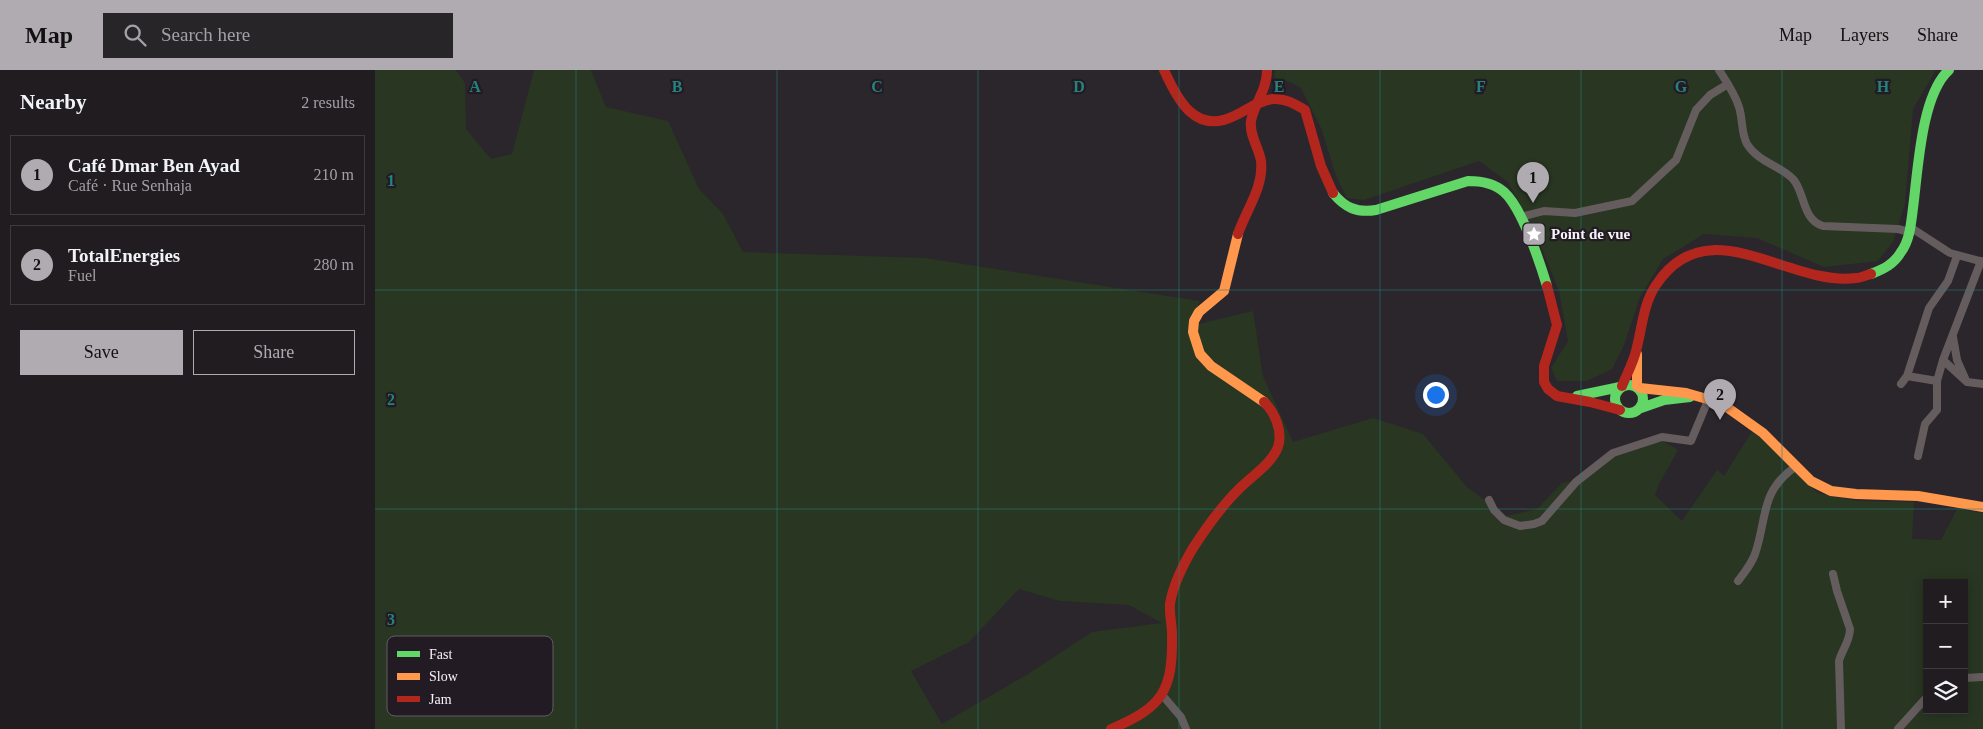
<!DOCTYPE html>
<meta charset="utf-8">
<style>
body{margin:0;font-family:"Times New Roman",serif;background:#282529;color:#f1f3f6}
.controls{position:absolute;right:15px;bottom:15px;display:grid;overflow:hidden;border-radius:0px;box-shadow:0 2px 12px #0003}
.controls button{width:45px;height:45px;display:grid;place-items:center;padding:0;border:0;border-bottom:1px solid #3d3a3e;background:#201c20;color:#f1f3f6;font:25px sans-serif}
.you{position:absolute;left:1060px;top:324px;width:18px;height:18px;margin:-12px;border:4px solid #fff;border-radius:50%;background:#1a73e8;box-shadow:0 0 0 8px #1a73e833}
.badge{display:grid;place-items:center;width:32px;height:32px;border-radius:50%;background:#b0abb0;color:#111;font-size:16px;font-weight:700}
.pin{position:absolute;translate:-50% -41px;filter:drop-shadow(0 1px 2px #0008)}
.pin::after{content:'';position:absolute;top:26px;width:18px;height:15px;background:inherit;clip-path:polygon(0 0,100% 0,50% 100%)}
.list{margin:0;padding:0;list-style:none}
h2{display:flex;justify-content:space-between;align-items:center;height:65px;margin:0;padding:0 20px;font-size:21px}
h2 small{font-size:16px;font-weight:400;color:#a2a1a5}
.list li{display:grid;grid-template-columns:32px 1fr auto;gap:15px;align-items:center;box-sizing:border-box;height:80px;margin:0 10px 10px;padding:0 10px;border:1px solid #3d3a3e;border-radius:0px}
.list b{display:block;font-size:19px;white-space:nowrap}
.list p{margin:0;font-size:16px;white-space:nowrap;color:#a2a1a5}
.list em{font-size:16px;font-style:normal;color:#a2a1a5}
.actions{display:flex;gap:10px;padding:15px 20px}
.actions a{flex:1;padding:11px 0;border:1px solid #b0abb0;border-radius:0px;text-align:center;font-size:18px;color:#b0abb0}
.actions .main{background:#b0abb0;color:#111}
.icon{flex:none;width:28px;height:28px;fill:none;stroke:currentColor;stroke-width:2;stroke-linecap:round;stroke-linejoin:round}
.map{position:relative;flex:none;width:1608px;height:659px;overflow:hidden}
header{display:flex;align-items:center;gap:30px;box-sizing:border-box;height:70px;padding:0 25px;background:#b0abb0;color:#111}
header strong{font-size:24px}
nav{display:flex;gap:28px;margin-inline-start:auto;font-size:18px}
.search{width:350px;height:45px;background:#282529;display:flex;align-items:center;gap:12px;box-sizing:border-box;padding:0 18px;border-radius:0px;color:#a2a1a5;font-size:19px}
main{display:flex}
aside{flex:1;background:#201c20}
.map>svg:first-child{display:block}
.green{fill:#283622;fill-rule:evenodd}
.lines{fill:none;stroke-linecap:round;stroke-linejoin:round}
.street{stroke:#655c5e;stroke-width:8}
.fast{stroke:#63d668;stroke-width:10}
.slow{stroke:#ff974d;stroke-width:10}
.jam{stroke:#b3261e;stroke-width:10}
.grid{fill:none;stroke:#26827c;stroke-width:1;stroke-opacity:0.55}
.labels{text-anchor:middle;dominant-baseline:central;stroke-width:4.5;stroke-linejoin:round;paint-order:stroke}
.poi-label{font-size:15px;font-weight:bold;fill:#f7f2f8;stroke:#221b24;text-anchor:start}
.key{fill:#221b24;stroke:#625c64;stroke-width:1}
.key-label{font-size:14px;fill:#f7f2f8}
.grid-label{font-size:16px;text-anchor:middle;font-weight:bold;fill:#26827c;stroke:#221b24;stroke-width:4.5;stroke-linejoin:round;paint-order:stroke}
</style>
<header>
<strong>Map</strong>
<div class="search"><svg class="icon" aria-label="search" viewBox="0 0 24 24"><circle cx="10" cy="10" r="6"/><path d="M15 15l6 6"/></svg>Search here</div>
<nav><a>Map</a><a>Layers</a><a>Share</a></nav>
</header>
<main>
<aside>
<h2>Nearby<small>2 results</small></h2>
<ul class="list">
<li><span class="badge">1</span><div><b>Café Dmar Ben Ayad</b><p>Café · Rue Senhaja</p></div><em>210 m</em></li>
<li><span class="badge">2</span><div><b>TotalEnergies</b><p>Fuel</p></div><em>280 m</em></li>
</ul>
<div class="actions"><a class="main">Save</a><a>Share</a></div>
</aside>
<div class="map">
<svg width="1608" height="659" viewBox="0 0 1608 659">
<rect width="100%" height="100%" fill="#2b262b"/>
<path class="green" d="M 0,0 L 81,0 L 90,13 L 91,59 L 116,89 L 137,84 L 159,0 L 216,0 L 231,37 L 293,51 L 324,119 L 348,144 L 368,182 L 550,188 L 825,231 L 815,256 L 878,241 L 888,306 L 918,372 L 998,348 L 1048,364 L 1092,417 L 1131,446 L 1162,439 L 1187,413 L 1212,409 L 1239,384 L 1288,371 L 1303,380 L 1284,414 L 1280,425 L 1307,451 L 1342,400 L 1349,406 L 1379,358 L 1412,394 L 1443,423 L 1482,431 L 1539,432 L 1537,469 L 1566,470 L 1582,439 L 1608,443 L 1608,659 L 0,659 ZM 1552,513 L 1589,513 L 1589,640 L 1552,640 ZM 644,519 L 685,531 L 754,535 L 787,553 L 717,562 L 653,604 L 567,654 L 536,601 L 594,572 Z
M 900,0 L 1561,0 L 1538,39 L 1530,134 L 1518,172 L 1503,191 L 1449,197 L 1382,168 L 1329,164 L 1288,189 L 1265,227 L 1249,275 L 1237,299 L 1212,311 L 1182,311 L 1176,298 L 1193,271 L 1184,221 L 1165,174 L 1133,112 L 1104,91 L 989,130 L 972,128 L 961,106 L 946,58 L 926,18 L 915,12 L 899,8 Z"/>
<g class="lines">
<path class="street" d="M 1344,0 C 1351,11 1360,24 1364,37 C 1368,50 1366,63 1372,74 C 1383,92 1404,95 1418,109 C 1430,122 1427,150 1448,156 L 1523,159 L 1535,162
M 1146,147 L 1169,141 L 1200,143 L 1257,131 L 1301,90 L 1321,40 L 1335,25 L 1353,14
M 1535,157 L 1575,183 L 1608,192
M 1578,267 L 1582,290 L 1590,308
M 1568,290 L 1606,191
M 1532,306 L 1562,311
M 1526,314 L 1532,306 L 1554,238 L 1573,211 L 1582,186
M 1543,386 L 1550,354 L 1562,340 L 1562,311 L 1568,290 L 1592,312 L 1608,314
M 1114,430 L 1119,440 L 1129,450 L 1145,456 L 1159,454 L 1167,451 L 1201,412 L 1238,383 L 1287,367 L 1316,371 L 1334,328
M 1458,504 L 1462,521 L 1475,559 C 1475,571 1467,580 1464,591 L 1466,659
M 1363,511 C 1370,502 1378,492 1381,481 C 1392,446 1386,421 1420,397
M 1589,608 L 1608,607
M 788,626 L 806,647 L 811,659
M 1523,659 L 1552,627"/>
<path class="fast" d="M 958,123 C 970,138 982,143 1001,140 L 1093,111 C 1106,111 1119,113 1129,122 C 1147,138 1165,193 1172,216
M 1496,204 C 1509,199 1519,194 1526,182 C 1535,170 1536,153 1538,138 C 1543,101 1546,25 1574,0
M1240 329a14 14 0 1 1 28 0a14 14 0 1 1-28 0Z
M 1202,326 L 1245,317
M 1266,338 L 1289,330 L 1315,327"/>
<path class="slow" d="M 863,164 L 849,221 L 824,242 L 819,251 L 818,262 L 825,284 L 836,296 L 889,332
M 1262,284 L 1262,316
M 1265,318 L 1311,323 L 1346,333 L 1388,363 L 1436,411 L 1456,421 L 1481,424 L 1543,426 L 1608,437"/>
<path class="jam" d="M 789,0 C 802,29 820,65 859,46 C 871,41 884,30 898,29 C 910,28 920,34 930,40 L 946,96 L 958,123
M 863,164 C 871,140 889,117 886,91 C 884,78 874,65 876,51 C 880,32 892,20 892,0
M 1172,216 L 1182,255 L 1169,296 L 1169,312 L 1173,319 L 1182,326 L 1215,332 L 1245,340
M 1247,316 C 1252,304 1258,293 1261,281 C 1267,259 1268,234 1281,215 C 1333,136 1413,217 1481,208 C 1486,208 1491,205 1496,204
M 736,659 C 788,637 798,621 797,564 C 797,554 794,544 795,534 C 798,514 808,495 818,478 C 831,458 845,438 862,421 C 875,407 896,395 903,377 C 908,362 900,342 889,332"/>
</g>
<path class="grid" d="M 201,0 L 201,659M 402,0 L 402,659M 603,0 L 603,659M 804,0 L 804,659M 1005,0 L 1005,659M 1206,0 L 1206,659M 1407,0 L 1407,659M 0,220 L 1608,220M 0,439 L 1608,439"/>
<defs>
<g id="sight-square" transform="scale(1.25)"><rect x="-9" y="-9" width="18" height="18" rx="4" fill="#b0abb0" stroke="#221b24"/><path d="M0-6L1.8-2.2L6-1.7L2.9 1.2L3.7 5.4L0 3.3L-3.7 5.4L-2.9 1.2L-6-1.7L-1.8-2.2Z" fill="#fff"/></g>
</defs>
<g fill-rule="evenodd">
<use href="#sight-square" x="1159" y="164"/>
</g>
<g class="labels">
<g class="poi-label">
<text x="1176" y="164">Point de vue</text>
</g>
</g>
<rect x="12" y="566" width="166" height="80" rx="8" class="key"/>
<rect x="22" y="581" width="23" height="6" fill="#63d668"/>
<rect x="22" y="603" width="23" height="7" fill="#ff974d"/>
<rect x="22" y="626" width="23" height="6" fill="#b3261e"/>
<g class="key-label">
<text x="54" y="589">Fast</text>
<text x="54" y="611">Slow</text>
<text x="54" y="634">Jam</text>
</g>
<g class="grid-label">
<text x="100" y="22">A</text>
<text x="302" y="22">B</text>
<text x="502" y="22">C</text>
<text x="704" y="22">D</text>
<text x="904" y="22">E</text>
<text x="1106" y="22">F</text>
<text x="1306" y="22">G</text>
<text x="1508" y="22">H</text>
<text x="16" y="116">1</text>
<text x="16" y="335">2</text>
<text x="16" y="555">3</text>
</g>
</svg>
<div class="controls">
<button>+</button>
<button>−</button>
<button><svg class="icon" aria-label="layers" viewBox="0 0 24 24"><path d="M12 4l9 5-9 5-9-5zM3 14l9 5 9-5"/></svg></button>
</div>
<div class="you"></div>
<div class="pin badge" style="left:1158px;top:133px">1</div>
<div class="pin badge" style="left:1345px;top:350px">2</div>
</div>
</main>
